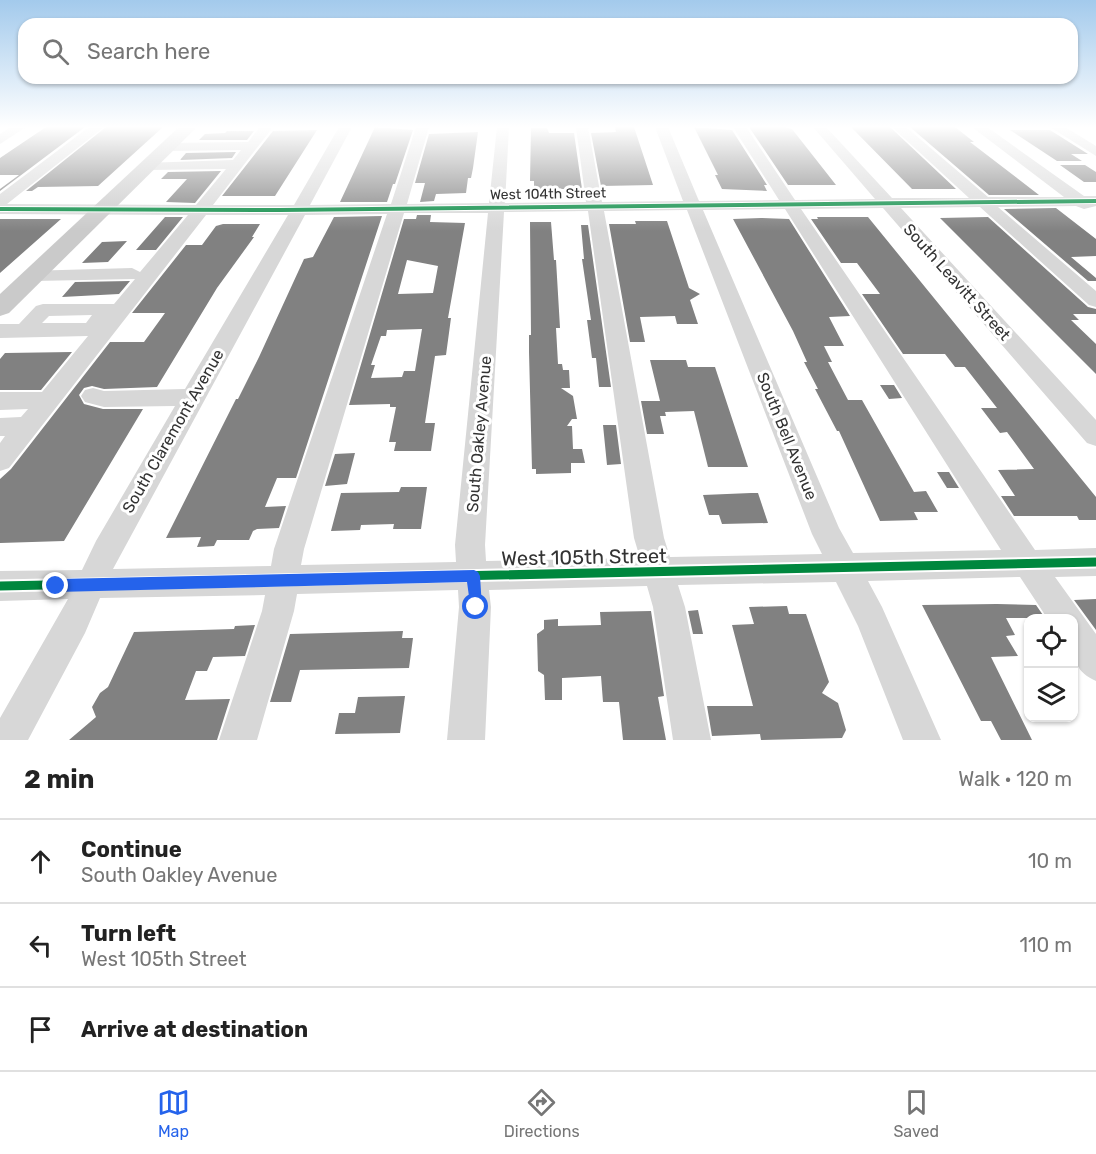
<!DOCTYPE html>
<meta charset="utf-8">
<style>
body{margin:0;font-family:Rubik,sans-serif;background:#f2f2f2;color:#222}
.controls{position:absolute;right:18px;bottom:18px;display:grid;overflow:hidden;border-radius:12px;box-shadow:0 2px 4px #0004}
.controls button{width:54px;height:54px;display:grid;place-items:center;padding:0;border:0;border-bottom:2px solid #e0e0e0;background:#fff;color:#222;font:30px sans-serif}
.stop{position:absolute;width:18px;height:18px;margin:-14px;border:4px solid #2563eb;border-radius:50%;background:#fff}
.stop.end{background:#2563eb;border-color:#fff;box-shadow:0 2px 6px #0008}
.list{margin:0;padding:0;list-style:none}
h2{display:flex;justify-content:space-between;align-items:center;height:78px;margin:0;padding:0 24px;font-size:26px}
h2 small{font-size:20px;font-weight:400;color:#767676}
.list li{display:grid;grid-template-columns:39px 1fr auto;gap:18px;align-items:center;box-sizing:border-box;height:84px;padding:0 24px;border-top:2px solid #e0e0e0}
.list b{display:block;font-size:22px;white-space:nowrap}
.list p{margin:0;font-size:20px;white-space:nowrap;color:#767676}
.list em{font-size:20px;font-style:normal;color:#767676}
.icon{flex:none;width:33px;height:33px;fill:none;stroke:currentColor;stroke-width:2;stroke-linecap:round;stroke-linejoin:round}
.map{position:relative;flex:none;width:1096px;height:740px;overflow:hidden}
.search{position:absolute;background:#fff;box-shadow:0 2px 4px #0004;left:18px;right:18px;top:18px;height:66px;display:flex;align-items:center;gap:15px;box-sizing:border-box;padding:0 21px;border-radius:18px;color:#767676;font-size:22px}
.sheet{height:330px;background:#fff}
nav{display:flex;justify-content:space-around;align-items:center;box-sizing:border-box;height:84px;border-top:2px solid #e0e0e0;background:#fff;font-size:16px;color:#767676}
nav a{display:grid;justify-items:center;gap:3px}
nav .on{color:#2563eb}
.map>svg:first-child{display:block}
.building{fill:#818181;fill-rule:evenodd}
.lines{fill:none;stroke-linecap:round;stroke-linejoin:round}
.minor{fill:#d7d7d7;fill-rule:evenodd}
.major{fill:#cacaca;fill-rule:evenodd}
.cycleway-far1-casing{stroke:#fff;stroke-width:6}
.cycleway-casing{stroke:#fff;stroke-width:13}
.cycleway-far1{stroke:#00873e;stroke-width:4}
.cycleway{stroke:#00873e;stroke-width:9}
.route{fill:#2563eb}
.labels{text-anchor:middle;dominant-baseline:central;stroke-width:6;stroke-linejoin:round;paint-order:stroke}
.far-street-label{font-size:14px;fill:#333;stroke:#fff}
.street-label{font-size:16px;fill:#333;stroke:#fff}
.near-street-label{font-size:20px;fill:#333;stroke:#fff}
</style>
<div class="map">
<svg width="1096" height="740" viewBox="0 0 1096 740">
<rect width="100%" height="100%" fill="#fff"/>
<path class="building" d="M 46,127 L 85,127 L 0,191 L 0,189 L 19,175 L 0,175 L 0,158 Z
M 106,127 L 163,127 L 98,186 L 38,187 L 32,191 L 26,191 Z
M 375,127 L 413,130 L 395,184 L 393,184 L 387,202 L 340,202 Z
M 615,127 L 634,127 L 653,185 L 601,186 L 591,133 L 616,132 Z
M 694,127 L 732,130 L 767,185 L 764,185 L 767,191 L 722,189 L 715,175 L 718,175 Z
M 749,127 L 786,127 L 792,129 L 836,185 L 788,185 Z
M 851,127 L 890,127 L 956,189 L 912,189 Z
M 910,127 L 955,127 L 974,142 L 970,142 L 1039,195 L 989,195 Z
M 531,128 L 547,128 L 549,133 L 574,133 L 582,189 L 561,189 L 561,194 L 534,194 L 534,181 L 530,181 Z
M 317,130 L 275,196 L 222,196 L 273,131 Z
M 1010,130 L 1050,130 L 1088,154 L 1071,154 L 1082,161 L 1057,161 Z
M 227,131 L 254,131 L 247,140 L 199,140 L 205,134 L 225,133 Z
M 478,132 L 473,168 L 471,178 L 468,178 L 466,193 L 436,194 L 434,201 L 420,202 L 425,183 L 415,183 L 429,134 Z
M 236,152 L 232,158 L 180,160 L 186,153 Z
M 1060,165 L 1085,165 L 1096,172 L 1096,182 L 1084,182 Z
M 221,171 L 195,203 L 166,202 L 187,179 L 161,179 L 168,172 Z
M 1056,208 L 1096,239 L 1096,256 L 1071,257 L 1096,278 L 1096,281 L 1088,281 L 1004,209 Z
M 417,215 L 431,215 L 430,222 L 465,223 L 448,318 L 451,318 L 446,355 L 435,356 L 425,423 L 435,423 L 431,451 L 394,451 L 396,442 L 389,442 L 396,407 L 390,407 L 390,404 L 349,405 L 404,219 L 416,219 ZM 407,260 L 438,266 L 433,293 L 398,294 ZM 422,329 L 415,371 L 404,371 L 402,377 L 371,378 L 375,365 L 371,365 L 381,336 L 386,336 L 387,330 Z
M 382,216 L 296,478 L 277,478 L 265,507 L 286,506 L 279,528 L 257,529 L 253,531 L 249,540 L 217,540 L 214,546 L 197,547 L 201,537 L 166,538 L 236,399 L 238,399 L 259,357 L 304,259 L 313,257 L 334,217 Z
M 165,217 L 183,217 L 156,250 L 136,250 Z
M 817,217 L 868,217 L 1096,497 L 1096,520 L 1079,520 L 1077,516 L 1014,516 L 1001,496 L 1015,496 L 998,470 L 1034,469 L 1007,432 L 1000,433 L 981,408 L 997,408 L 965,367 L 955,367 L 945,354 L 903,354 L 862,294 L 880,294 L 857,263 L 841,263 L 811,219 L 818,219 Z
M 988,217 L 1088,307 L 1096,309 L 1096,314 L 1073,314 L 1079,320 L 1071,320 L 1096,344 L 1096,374 L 940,218 Z
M 761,218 L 789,219 L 850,316 L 829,317 L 844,346 L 824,346 L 832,362 L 828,362 L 848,400 L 862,400 L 914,492 L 926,491 L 938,512 L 914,512 L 918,520 L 880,521 L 839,431 L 837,431 L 815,389 L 818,389 L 804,362 L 807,362 L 793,331 L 733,219 Z
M 0,219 L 61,219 L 0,273 Z
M 635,221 L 667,221 L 689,288 L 700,294 L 690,300 L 698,324 L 677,324 L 675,316 L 640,317 L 645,342 L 630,342 L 609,224 L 636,224 Z
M 530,222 L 551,222 L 554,260 L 556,260 L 560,328 L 556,328 L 558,364 L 562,364 L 563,370 L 569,370 L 570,388 L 561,388 L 573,396 L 577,419 L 572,419 L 567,426 L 572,426 L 573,449 L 582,449 L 585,463 L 571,463 L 571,473 L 536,474 L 536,469 L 532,469 L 529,352 L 529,335 L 531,335 Z
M 223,224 L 260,224 L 252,237 L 254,237 L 217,288 L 157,387 L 104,389 L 92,386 L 84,388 L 79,395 L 84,404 L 103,409 L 143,409 L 64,541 L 0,543 L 0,479 L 11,469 L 110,342 L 144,342 L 165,313 L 132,313 L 186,245 L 202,245 L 216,226 Z
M 581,225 L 588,225 L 611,387 L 599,387 L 596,358 L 592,358 L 587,320 L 591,320 L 582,259 L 584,259 Z
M 127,241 L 108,262 L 82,263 L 102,242 Z
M 130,281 L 119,294 L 62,297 L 75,282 Z
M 72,352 L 41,390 L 0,390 L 0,359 L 5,353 Z
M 650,360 L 686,360 L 688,367 L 715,367 L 748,467 L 708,467 L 694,411 L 665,412 L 666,416 L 660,416 L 664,434 L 647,434 L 641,401 L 660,401 Z
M 880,385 L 894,385 L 902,398 L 889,399 Z
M 603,425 L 616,425 L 621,464 L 607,465 Z
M 355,453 L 347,484 L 325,486 L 335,454 Z
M 937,472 L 949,472 L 959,488 L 947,488 Z
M 401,487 L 427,487 L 421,529 L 393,529 L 394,524 L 361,525 L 360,530 L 331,531 L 341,493 L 399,492 Z
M 751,493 L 758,493 L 768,523 L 722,524 L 719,515 L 709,515 L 703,495 Z
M 1096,599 L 1096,630 L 1074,600 Z
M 997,604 L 1036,605 L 1045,618 L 1006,618 L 1015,635 L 1006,636 L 1018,656 L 991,657 L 1032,740 L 1001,740 L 991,721 L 981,721 L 922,605 Z
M 787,606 L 789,614 L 806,614 L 829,682 L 822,693 L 838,703 L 846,730 L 842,738 L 761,740 L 760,734 L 712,736 L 707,706 L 753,706 L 732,625 L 754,624 L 749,607 Z
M 698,610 L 703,634 L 693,634 L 688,611 Z
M 651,611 L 664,696 L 658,697 L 666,740 L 623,740 L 619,702 L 603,702 L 601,676 L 562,678 L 562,700 L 545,700 L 544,675 L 538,671 L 537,634 L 544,629 L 544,620 L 558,619 L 558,626 L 601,625 L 600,612 Z
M 255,625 L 245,656 L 213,657 L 207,671 L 196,671 L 185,700 L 230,699 L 217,740 L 69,740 L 96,717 L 92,707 L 100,693 L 108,687 L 134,632 L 234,629 L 235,626 Z
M 403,631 L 402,638 L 413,638 L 409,668 L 300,670 L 291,702 L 270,702 L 290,634 Z
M 405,696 L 400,733 L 335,734 L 339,713 L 355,713 L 358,697 Z"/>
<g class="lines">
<path class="minor" d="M 11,127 L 26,127 L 0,144 L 0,134 Z
M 89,127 L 104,127 L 7,204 L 196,205 L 226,169 L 148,170 L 141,166 L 143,163 L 233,160 L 241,150 L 168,151 L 161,147 L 168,143 L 248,142 L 260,127 L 273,127 L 213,205 L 294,205 L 339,127 L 352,127 L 310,205 L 391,204 L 416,127 L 429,127 L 407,204 L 489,203 L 497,127 L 509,127 L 505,203 L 586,202 L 576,127 L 588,127 L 602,202 L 683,201 L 655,127 L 668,127 L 699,201 L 779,200 L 733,127 L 746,127 L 795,200 L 875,199 L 813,127 L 826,127 L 892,198 L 969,198 L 892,127 L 906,127 L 988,197 L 1064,197 L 972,127 L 987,127 L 1084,196 L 1096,196 L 1096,206 L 1084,209 L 1076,206 L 998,207 L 1096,291 L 1096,307 L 1089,305 L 980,207 L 901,208 L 1096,420 L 1096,446 L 1087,443 L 883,208 L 801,209 L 1035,550 L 1096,548 L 1096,576 L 1055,577 L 1096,634 L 1096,681 C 1067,669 1074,645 1074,618 L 1047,618 L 1020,577 L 868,581 L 882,607 L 941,740 L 903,740 L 858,626 L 836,582 L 678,585 L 685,607 L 711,740 L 673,740 L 653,607 L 647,586 L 489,590 L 491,607 L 485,740 L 447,740 L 459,607 L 458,590 L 297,594 L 294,611 L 257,740 L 219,740 L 262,611 L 265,595 L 100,598 L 85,633 L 28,740 L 0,740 L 0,718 L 68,599 L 0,601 L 0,571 L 82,570 L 96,541 L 175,406 L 104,407 L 85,402 L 81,396 L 85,390 L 93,388 L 104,391 L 185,389 L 288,215 L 206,215 L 9,468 L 0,471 L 0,443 L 5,436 L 0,436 L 0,418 L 21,417 L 28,409 L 0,410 L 0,392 L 42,392 L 88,336 L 0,338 L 0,324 L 19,324 L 36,306 L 43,304 L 114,304 L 135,279 L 34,281 L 27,279 L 25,275 L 27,271 L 132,268 L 140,272 L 188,215 L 0,214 L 0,194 ZM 785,209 L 994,539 L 1001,550 L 853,553 L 839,528 L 703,210 ZM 687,210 L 812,534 L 822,554 L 670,557 L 664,538 L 604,211 ZM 588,211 L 634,538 L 640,558 L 486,561 L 485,545 L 504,212 ZM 404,213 L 488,213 L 455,545 L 456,562 L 301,565 L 304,549 ZM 387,214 L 274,549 L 271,566 L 113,569 L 305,215 ZM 92,315 L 86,323 L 42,323 L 49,316 Z
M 1050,127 L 1065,127 L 1096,146 L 1096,156 Z"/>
<path class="major" d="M 179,127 L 197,127 L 9,313 L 0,316 L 0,294 Z"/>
<g class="cycleway-far1-casing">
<path id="cycleway-far1" d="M 0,209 L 280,210 L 1096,201"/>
</g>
<g class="cycleway-casing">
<path id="cycleway" d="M 0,586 L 1096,562"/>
</g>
<use href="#cycleway-far1" class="cycleway-far1"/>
<use href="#cycleway" class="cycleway"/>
</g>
<linearGradient id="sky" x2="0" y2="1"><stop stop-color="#a3caec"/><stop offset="0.55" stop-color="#fff"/><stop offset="1" stop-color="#fff" stop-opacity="0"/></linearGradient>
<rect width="1096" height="231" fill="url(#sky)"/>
<path class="route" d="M 474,570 L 478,572 L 480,576 L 482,607 L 480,611 L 476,613 L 471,611 L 467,582 L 56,592 L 51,590 L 49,586 L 51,581 L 56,579 Z"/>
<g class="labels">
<g class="far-street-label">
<text transform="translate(548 194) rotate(-1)">West 104th Street</text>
</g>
<g class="street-label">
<text transform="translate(957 282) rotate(48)">South Leavitt Street</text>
<text transform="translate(173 431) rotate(-60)">South Claremont Avenue</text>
<text transform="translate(479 434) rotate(-85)">South Oakley Avenue</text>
<text transform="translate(787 436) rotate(68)">South Bell Avenue</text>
</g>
<g class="near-street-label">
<text transform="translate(584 557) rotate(-1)">West 105th Street</text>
</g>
</g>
</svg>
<div class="controls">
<button><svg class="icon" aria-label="locate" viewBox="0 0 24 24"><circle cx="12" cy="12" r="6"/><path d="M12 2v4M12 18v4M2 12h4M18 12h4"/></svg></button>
<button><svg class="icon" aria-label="layers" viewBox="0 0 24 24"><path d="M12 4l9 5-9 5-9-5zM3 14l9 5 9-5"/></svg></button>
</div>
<div class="stop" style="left:476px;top:607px"></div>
<div class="stop end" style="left:56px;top:586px"></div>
<div class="search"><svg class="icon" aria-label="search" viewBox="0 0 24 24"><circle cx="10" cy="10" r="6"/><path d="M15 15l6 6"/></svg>Search here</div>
</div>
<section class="sheet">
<h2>2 min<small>Walk · 120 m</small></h2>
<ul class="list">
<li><svg class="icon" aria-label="ahead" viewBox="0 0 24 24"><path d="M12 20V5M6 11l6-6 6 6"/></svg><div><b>Continue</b><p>South Oakley Avenue</p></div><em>10 m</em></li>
<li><svg class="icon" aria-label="left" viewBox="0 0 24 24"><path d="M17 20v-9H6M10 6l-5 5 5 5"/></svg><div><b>Turn left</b><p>West 105th Street</p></div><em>110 m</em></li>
<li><svg class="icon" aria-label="arrive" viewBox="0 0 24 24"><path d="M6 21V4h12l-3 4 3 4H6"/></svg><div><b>Arrive at destination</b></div></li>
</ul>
</section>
<nav>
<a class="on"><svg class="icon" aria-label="map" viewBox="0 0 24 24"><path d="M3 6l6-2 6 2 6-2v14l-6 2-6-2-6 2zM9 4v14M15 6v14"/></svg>Map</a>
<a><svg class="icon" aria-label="directions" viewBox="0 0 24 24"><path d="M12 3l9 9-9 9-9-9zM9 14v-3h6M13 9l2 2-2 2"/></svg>Directions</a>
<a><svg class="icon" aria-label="saved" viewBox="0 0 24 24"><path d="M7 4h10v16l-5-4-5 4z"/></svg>Saved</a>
</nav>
